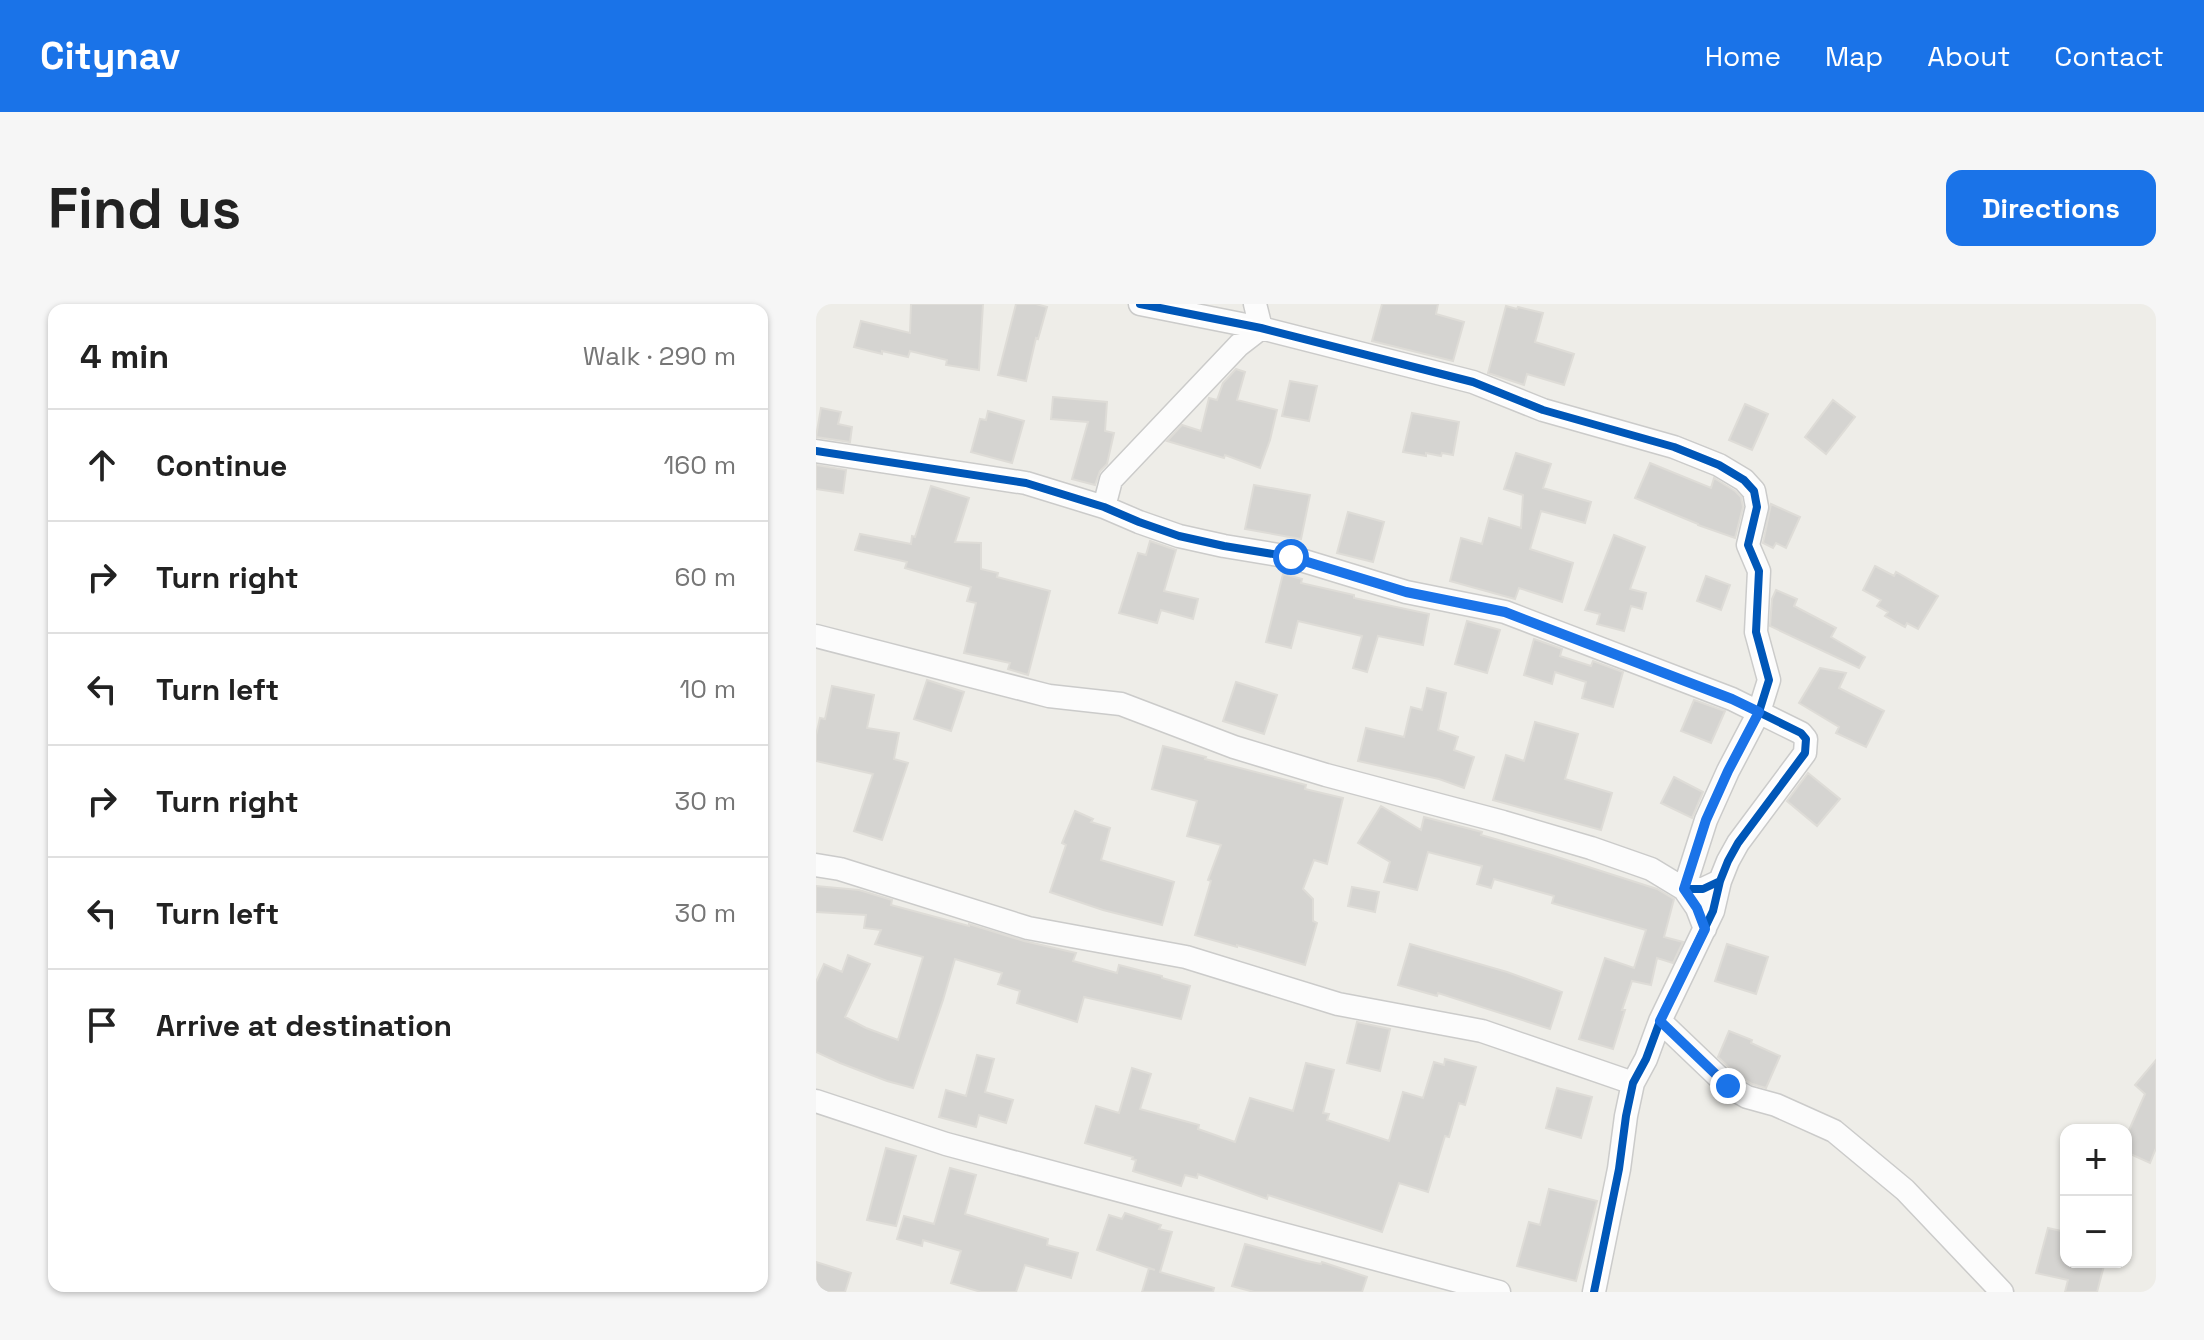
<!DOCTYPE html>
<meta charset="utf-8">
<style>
body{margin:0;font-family:"Space Grotesk",sans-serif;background:#f6f6f6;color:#222}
.controls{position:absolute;right:24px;bottom:24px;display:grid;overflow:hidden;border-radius:16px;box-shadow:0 2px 6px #0004}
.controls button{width:72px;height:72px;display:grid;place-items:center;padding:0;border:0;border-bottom:2px solid #e0e0e0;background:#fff;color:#222;font:40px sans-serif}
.stop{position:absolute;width:24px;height:24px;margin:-18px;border:6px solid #1a73e8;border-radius:50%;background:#fff}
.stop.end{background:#1a73e8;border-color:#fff;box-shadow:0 2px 8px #0008}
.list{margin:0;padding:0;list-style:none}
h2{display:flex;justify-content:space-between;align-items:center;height:104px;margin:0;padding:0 32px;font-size:34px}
h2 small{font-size:26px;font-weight:400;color:#767676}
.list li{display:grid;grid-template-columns:52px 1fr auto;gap:24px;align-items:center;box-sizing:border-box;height:112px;padding:0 32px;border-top:2px solid #e0e0e0}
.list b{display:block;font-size:30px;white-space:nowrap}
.list em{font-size:26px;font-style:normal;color:#767676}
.icon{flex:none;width:44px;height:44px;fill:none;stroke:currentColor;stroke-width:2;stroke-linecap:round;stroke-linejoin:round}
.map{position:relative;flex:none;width:1340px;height:988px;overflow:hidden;border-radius:16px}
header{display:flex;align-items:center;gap:48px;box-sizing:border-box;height:112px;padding:0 40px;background:#1a73e8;color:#fff}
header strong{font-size:38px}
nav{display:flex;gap:44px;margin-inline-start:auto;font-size:28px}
.intro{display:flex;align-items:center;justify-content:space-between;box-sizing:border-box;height:192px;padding:0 48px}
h1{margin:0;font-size:56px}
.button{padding:20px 36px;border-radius:16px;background:#1a73e8;color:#fff;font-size:28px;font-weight:700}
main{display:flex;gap:48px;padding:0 48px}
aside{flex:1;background:#fff;border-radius:16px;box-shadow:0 2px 6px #0004}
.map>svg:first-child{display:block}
.building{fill:#d5d4d1;stroke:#dedcd7;stroke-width:2}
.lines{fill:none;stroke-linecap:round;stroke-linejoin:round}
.minor-casing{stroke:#cbcbca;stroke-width:25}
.minor{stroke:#fcfcfc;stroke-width:22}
.cycleway-casing{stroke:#fff;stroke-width:13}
.cycleway{stroke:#0057b8;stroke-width:8}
.route{stroke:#1a73e8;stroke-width:10}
</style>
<header>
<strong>Citynav</strong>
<nav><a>Home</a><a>Map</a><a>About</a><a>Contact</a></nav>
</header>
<div class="intro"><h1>Find us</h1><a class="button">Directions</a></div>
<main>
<aside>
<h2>4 min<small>Walk · 290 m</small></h2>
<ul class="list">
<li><svg class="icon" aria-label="ahead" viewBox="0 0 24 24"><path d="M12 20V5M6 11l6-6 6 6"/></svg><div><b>Continue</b></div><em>160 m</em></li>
<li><svg class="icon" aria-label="right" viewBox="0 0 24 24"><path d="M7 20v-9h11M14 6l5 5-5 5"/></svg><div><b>Turn right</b></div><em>60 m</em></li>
<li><svg class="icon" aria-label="left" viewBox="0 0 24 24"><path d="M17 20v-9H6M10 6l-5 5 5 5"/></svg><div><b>Turn left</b></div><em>10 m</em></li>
<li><svg class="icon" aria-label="right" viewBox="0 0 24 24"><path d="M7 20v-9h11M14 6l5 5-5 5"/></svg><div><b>Turn right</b></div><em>30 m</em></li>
<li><svg class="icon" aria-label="left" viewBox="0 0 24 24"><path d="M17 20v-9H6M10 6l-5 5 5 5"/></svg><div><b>Turn left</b></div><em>30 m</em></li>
<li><svg class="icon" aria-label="arrive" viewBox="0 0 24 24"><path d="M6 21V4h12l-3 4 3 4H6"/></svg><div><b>Arrive at destination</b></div></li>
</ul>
</aside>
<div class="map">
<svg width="1340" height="988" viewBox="0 0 1340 988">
<rect width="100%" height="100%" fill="#eeede8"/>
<path class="building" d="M 95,0 L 167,0 L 163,66 L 130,61 L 131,56 L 94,47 L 92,53 L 66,47 L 66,50 L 38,43 L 45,17 L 94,29 Z
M 200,0 L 220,0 L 231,3 L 222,35 L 220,34 L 210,77 L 182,71 Z
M 566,0 L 622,0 L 620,10 L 648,18 L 637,57 L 556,37 Z
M 690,2 L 701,5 L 702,3 L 727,9 L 719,38 L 758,50 L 748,81 L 711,70 L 708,81 L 672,69 Z
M 420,65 L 429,68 L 421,96 L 461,106 L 454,136 L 444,164 L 409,151 L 408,154 L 351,137 L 366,121 L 385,127 L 393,94 L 401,96 L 407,79 Z
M 474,77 L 501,82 L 493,117 L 466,112 Z
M 237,93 L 291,98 L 289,127 L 298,129 L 291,160 L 284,167 L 279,181 L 256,175 L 272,118 L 235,115 Z
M 1017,96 L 1039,113 L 1010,150 L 989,133 Z
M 929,100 L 952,110 L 936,146 L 913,136 Z
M 5,104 L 25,108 L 22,120 L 36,123 L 34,138 L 0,133 Z
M 172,107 L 208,117 L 196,159 L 155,148 L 164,115 L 170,116 Z
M 596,109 L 643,118 L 637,151 L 626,149 L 625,152 L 610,149 L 610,152 L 587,148 Z
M 700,149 L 735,160 L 727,184 L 775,198 L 769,219 L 725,207 L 714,245 L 757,259 L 746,298 L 703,284 L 699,295 L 634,277 L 645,234 L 666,240 L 673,214 L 705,224 L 707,191 L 688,185 Z
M 834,159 L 895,184 L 898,174 L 919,187 L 925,193 L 927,203 L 919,234 L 882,221 L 882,220 L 819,194 Z
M 0,161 L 30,166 L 27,189 L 0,185 Z
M 438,181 L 494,191 L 485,235 L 429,225 Z
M 115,182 L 153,194 L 139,238 L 165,239 L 165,265 L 182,269 L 181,273 L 234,287 L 212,371 L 192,365 L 194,359 L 148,349 L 160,299 L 151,297 L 155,283 L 89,264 L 91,258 L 39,246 L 44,230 L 95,240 L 96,232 L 99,233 Z
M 955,200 L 984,213 L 970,244 L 960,239 L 957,244 L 947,239 Z
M 532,208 L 568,218 L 557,258 L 521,249 Z
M 798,231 L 829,243 L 814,285 L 830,289 L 826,305 L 815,302 L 808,327 L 781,320 L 784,310 L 769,306 Z
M 334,237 L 360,246 L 348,287 L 382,295 L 377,315 L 345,306 L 341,319 L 303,309 L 322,249 L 330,251 Z
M 1059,262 L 1078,272 L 1080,268 L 1122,292 L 1102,325 L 1091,319 L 1089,323 L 1069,312 L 1072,308 L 1061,302 L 1065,296 L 1047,286 Z
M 467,270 L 486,275 L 485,279 L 538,291 L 538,294 L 613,310 L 607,341 L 562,332 L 551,368 L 537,364 L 546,332 L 482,317 L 475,344 L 450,338 Z
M 890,272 L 914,281 L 905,306 L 881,297 Z
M 960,286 L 981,295 L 978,302 L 1020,324 L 1015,333 L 1049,353 L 1043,364 L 954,322 L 956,295 Z
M 651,317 L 684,326 L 671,369 L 639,360 Z
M 718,335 L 746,345 L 744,352 L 775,362 L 777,357 L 807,368 L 797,403 L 766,394 L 770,378 L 739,368 L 736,380 L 708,371 Z
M 1004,364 L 1030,369 L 1023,384 L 1068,407 L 1050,443 L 1020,429 L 1023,423 L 983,399 Z
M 111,376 L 148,388 L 135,427 L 98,415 Z
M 420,378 L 461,391 L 448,430 L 407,417 Z
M 16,382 L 58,391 L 51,424 L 83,429 L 78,455 L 92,459 L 66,536 L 38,527 L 57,470 L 0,457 L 0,431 L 4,414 L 9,415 Z
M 611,384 L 630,389 L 622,426 L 642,433 L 638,446 L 658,453 L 648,484 L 623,475 L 542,457 L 550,424 L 588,433 L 595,403 L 606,406 Z
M 878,396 L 909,407 L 895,439 L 865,427 Z
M 719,418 L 762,430 L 749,475 L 796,489 L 785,526 L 677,496 L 690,451 L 708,457 Z
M 347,442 L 390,453 L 389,455 L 490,481 L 489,485 L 527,494 L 511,560 L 498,556 L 487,585 L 497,595 L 497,617 L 501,619 L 489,661 L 421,641 L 421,643 L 379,631 L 395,577 L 392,576 L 405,541 L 371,532 L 381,497 L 336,485 Z
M 992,469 L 1024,495 L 1001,522 L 971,497 Z
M 858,473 L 887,488 L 876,514 L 845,499 Z
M 565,502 L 605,526 L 608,513 L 666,528 L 665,531 L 732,550 L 841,585 L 858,595 L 848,633 L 867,638 L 857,659 L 841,654 L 835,681 L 816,677 L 806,706 L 809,706 L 797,745 L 763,735 L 789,654 L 818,664 L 830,626 L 736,599 L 738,592 L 678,575 L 675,584 L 661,580 L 666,562 L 612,548 L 601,586 L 568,578 L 574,558 L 542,539 Z
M 259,507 L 277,515 L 275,518 L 294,524 L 285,556 L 358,578 L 346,621 L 287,606 L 234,588 L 250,541 L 246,539 Z
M 0,582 L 43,586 L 76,596 L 75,601 L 153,622 L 153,620 L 208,637 L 260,649 L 257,657 L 301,669 L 303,661 L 346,672 L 346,674 L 374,682 L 365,715 L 268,693 L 261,718 L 201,699 L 204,687 L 182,680 L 186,669 L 139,655 L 127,696 L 97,784 L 71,777 L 24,759 L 0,748 L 0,678 L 8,660 L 26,668 L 32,651 L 54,660 L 29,713 L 50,724 L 82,736 L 107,653 L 59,640 L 65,626 L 48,624 L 50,611 L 0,608 Z
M 536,583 L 563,588 L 559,608 L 532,602 Z
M 594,640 L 691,668 L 746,688 L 734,725 L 622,689 L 621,692 L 582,681 Z
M 911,640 L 952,653 L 940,690 L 899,677 Z
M 541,718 L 574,725 L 564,767 L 531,759 Z
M 913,727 L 936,736 L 935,739 L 964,752 L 950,784 L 936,780 L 920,770 L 902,753 Z
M 161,751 L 178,755 L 169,788 L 197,796 L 190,819 L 163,811 L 160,823 L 123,813 L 130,786 L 150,792 Z
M 629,755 L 660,763 L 649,801 L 643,799 L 633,833 L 629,832 L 612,888 L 583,879 L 566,928 L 452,891 L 451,895 L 382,870 L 381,874 L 369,871 L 365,882 L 317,867 L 320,856 L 316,855 L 317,853 L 269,839 L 280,802 L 303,809 L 316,764 L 335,770 L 324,805 L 383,821 L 382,825 L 419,838 L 434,794 L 477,807 L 490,759 L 518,766 L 507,809 L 513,810 L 511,816 L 573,837 L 587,788 L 607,794 L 618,758 L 628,761 Z
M 1340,756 L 1340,844 L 1334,859 L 1310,848 L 1310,833 L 1329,790 L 1319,781 Z
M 741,784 L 776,793 L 765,834 L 730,824 Z
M 70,844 L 100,852 L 80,922 L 51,916 Z
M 134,864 L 160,871 L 149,910 L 232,935 L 231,941 L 262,949 L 255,974 L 209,961 L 200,988 L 165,988 L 135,979 L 145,947 L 107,936 L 106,942 L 81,935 L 88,912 L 118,920 Z
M 733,885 L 781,897 L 760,977 L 701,962 L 713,918 L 724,921 Z
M 309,909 L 345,921 L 343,925 L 356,928 L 344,968 L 398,984 L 397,988 L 326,988 L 333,964 L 339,966 L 281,946 L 293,911 L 306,915 Z
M 1232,924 L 1250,928 L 1250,958 L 1289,958 L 1281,988 L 1249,988 L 1252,976 L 1220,969 Z
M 429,940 L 491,957 L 505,960 L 506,958 L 551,973 L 546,988 L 438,988 L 416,982 Z
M 0,958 L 35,969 L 29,988 L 0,988 Z"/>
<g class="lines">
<g class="minor-casing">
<path id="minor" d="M 324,0 L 445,24 L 657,78 L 727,106 L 858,143 L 903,161 L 928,176 L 938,187 L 941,203 L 932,241 L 943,267 L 940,328 L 953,376 L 943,408 L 912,467 L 890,516 L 868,585 L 887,585 L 904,577
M 0,147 L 210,179 L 288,203 L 323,218 L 363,232 L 408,242 L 475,253 L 590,288 L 689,308 L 916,395 L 985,429 L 990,435 L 989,449 L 922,539 L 912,557 L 904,577 L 897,607 L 844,717 L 830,755 L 817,779 L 810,812 L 803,865 L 778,988
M 288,203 L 295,176 L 423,41 L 445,24 L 439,0
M 0,332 L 233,392 L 305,400 L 418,443 L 510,471 L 687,518 L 775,544 L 835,565 L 868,585 L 881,604 L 889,625
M 0,561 L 24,565 L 212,624 L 370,653 L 522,700 L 666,727 L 817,779
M 844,717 L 912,782 L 931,793 L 960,801 L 1018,827 L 1089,886 L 1186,988
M 0,797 L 130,840 L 683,988"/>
</g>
<use href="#minor" class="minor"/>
<g class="cycleway-casing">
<path id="cycleway" d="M 324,0 L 445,24 L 657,78 L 727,106 L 858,143 L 903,161 L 928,176 L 938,187 L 941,203 L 932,241 L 943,267 L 940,328 L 953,376 L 943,408 L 912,467 L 890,516 L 868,585 L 887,585 L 904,577
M 0,147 L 210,179 L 288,203 L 323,218 L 363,232 L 408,242 L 475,253 L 590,288 L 689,308 L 916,395 L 985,429 L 990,435 L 989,449 L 922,539 L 912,557 L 904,577 L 897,607 L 844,717 L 830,755 L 817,779 L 810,812 L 803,865 L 778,988"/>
</g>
<use href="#cycleway" class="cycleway"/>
</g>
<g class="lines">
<path class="route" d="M 475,253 L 590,288 L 689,308 L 916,395 L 943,408 L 912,467 L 890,516 L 868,585 L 881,604 L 889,625 L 844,717 L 912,782"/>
</g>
</svg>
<div class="controls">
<button>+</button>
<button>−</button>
</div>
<div class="stop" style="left:475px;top:253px"></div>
<div class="stop end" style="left:912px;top:782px"></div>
</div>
</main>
